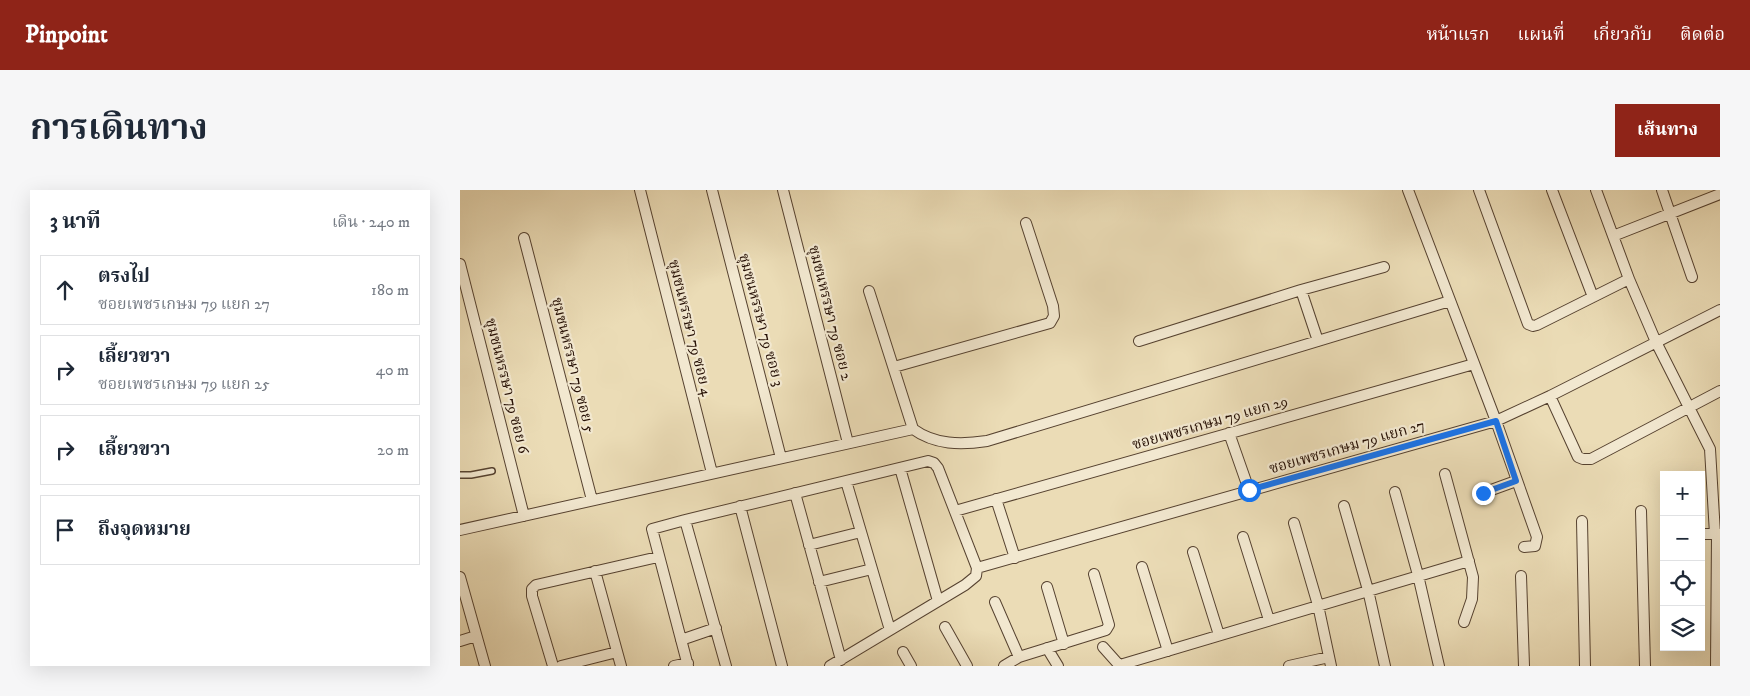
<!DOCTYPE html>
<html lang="th">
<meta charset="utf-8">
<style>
body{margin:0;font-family:"IM FELL DW Pica","Noto Serif Thai",serif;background:#f6f6f7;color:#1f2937}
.controls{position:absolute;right:15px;bottom:15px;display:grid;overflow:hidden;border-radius:0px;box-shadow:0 5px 20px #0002}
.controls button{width:45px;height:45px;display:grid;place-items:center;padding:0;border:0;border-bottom:1px solid #e0e1e3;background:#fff;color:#1f2937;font:25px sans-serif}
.stop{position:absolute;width:15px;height:15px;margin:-11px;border:4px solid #1a73e8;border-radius:50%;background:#fff}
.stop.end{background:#1a73e8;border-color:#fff;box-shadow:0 1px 5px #0008}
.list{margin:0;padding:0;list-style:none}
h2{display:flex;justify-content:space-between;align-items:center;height:65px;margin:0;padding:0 20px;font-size:21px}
h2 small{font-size:16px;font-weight:400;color:#747a83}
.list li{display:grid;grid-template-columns:32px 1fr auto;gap:15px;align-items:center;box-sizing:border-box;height:70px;margin:0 10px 10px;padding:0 10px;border:1px solid #e0e1e3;border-radius:0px}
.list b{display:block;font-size:19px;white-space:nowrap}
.list p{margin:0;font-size:16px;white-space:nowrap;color:#747a83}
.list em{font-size:16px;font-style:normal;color:#747a83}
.icon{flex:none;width:28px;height:28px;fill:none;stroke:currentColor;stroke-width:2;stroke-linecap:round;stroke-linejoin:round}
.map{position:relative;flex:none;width:1260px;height:476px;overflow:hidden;border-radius:0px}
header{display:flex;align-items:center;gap:30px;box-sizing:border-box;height:70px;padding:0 25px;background:#8f2418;color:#fff}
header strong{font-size:24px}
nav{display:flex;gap:28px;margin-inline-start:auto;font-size:18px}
.intro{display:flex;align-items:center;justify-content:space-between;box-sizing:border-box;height:120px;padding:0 30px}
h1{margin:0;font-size:35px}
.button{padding:12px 22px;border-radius:0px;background:#8f2418;color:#fff;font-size:18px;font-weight:700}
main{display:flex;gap:30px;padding:0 30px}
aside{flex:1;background:#fff;border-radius:0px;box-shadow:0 5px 20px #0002}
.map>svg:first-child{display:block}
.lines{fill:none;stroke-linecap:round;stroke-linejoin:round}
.lane-casing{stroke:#564230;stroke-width:8}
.street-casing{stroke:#564230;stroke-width:12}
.lane{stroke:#f2e8d0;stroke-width:5}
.street{stroke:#f2e8d0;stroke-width:10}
.route{stroke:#1a73e8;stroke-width:6}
.labels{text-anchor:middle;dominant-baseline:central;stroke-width:4.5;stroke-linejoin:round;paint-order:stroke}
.street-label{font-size:15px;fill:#250f04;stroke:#f2e8d0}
</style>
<header>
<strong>Pinpoint</strong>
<nav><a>หน้าแรก</a><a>แผนที่</a><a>เกี่ยวกับ</a><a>ติดต่อ</a></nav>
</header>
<div class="intro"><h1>การเดินทาง</h1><a class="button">เส้นทาง</a></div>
<main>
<aside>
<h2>3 นาที<small>เดิน · 240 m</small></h2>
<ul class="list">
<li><svg class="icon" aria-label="ahead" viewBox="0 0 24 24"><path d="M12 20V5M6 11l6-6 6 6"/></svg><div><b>ตรงไป</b><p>ซอยเพชรเกษม 79 แยก 27</p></div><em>180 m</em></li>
<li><svg class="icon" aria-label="right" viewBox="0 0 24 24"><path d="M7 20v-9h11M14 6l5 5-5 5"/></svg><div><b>เลี้ยวขวา</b><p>ซอยเพชรเกษม 79 แยก 25</p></div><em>40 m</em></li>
<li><svg class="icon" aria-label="right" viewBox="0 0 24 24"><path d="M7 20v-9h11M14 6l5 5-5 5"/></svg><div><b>เลี้ยวขวา</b></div><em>20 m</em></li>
<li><svg class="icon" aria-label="arrive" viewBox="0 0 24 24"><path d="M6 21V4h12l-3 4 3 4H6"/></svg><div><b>ถึงจุดหมาย</b></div></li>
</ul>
</aside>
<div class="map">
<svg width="1260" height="476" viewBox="0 0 1260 476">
<rect width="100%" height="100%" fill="#ebdcb6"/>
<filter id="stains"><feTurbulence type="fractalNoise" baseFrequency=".004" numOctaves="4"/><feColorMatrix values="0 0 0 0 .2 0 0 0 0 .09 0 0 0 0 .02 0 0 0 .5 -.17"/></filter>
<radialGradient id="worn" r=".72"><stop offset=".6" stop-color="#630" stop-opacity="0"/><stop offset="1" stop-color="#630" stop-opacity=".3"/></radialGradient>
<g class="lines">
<g class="lane-casing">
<path id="lane" d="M 0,285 L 11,285 L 32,281"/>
</g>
<g class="street-casing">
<path id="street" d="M 180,0 L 252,283
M 252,0 L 321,268
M 323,0 L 388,253
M 948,0 L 1036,231 L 1077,347 L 1075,356 L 1064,357
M 1019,0 L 1068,134 L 1073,136 L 1077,135 L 1169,89
M 1092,0 L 1133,107
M 1136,0 L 1169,89 L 1196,152 L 1250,259 L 1255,344
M 1202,0 L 1232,87
M 1153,46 L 1260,4
M 64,48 L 132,310
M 0,74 L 64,326
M 841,100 L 858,151
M 409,101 L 453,239
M 679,151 L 841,100 L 924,77
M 434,177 L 590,133 L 594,126 L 593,116 L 566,33
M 1090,206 L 1118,267 L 1123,269 L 1131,269 L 1260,201
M 769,243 L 789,300
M 440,278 L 478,411
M 985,284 L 1013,387 L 1012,409 L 1004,432
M 386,291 L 430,440
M 935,302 L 958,385 L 979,476
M 335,303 L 381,470
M 1023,303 L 1056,291
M 536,309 L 555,368
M 280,316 L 322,476
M 884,316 L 908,400 L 925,476
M 495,321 L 1014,174
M 1181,321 L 1185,476
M 225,330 L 192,339 L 228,476
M 1122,331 L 1125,476
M 834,333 L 858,415 L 871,476
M 0,340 L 453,239 C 475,255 501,255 527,251 L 990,111
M 1241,344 L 1260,344
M 783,347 L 809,430
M 349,355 L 401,342
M 733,362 L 759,445
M 682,377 L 708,461
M 517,378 L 1036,231 L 1090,206 L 1260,120
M 135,381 L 161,476
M 1061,386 L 1064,476
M 0,387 L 25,476
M 359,392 L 412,379
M 587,397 L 604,454
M 535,412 L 559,467
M 485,437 L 507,476
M 221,450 L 256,438
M 0,451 L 16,446
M 643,457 L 660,476
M 587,458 L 598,476
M 443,462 L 451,476
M 660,475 L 1009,371
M 93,476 L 72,406 L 72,399 L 76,395 L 198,367
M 101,476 L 157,462
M 214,476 L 228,473
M 266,476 L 225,330 L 468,271 L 474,273 L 478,278 L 517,378 L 516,386 L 505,395 L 370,476
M 544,476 L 559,467 L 646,440 L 649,435 L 634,384
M 829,476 L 869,467
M 1256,476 L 1257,344"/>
</g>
<use href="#lane" class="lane"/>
<use href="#street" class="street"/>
</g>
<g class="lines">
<path class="route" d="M 789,300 L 1036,231 L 1056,291 L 1023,303"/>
</g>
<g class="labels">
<g class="street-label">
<text transform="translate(370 123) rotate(76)">ชุมชนหรรษา 79 ซอย 2</text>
<text transform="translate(301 130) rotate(75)">ชุมชนหรรษา 79 ซอย 3</text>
<text transform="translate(230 138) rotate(76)">ชุมชนหรรษา 79 ซอย 4</text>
<text transform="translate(113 175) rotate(76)">ชุมชนหรรษา 79 ซอย 5</text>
<text transform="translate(47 196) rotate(76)">ชุมชนหรรษา 79 ซอย 6</text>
<text transform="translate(750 233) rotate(-16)">ซอยเพชรเกษม 79 แยก 29</text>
<text transform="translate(887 257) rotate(-16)">ซอยเพชรเกษม 79 แยก 27</text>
</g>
</g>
<rect width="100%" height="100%" filter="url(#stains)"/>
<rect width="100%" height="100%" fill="url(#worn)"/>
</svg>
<div class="controls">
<button>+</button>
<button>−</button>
<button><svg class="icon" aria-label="locate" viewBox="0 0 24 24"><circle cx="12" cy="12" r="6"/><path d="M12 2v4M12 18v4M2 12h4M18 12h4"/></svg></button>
<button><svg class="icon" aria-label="layers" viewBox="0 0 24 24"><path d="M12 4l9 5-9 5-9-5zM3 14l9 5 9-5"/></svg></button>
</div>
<div class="stop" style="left:789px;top:300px"></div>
<div class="stop end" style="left:1023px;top:303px"></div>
</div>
</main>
